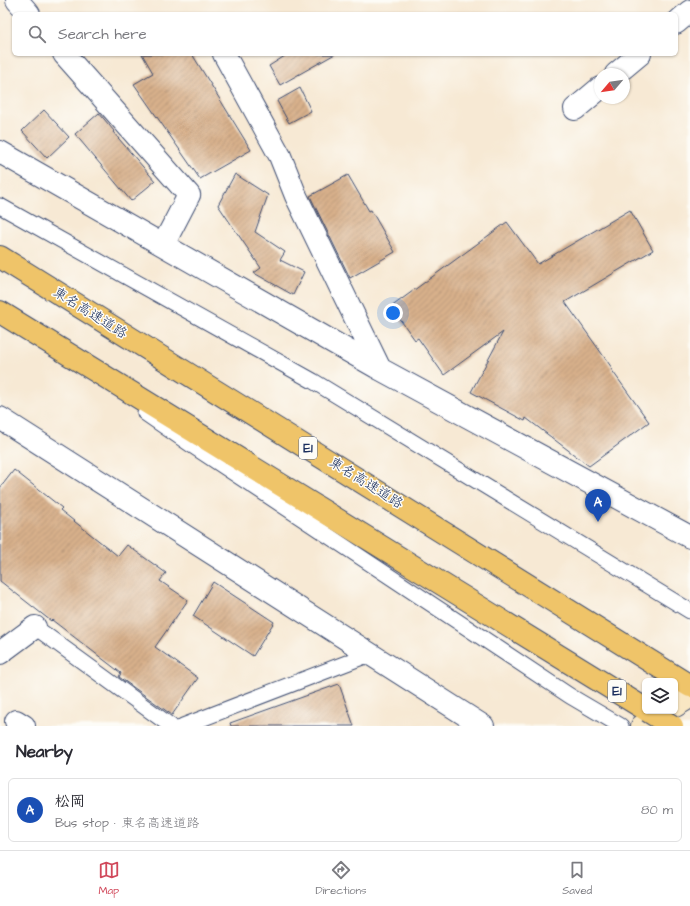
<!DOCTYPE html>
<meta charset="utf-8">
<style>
body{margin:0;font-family:"Architects Daughter","Klee One",sans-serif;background:#f2f2f3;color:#2b2b33}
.controls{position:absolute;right:12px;bottom:12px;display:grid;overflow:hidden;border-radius:6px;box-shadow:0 1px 3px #0004}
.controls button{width:36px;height:36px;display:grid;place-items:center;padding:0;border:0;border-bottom:1px solid #e1e1e2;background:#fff;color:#2b2b33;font:20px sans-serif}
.compass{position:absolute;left:594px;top:68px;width:36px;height:36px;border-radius:50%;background:#fff;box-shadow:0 1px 3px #0004;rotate:241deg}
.you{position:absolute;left:393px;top:313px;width:14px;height:14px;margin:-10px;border:3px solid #fff;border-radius:50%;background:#1a73e8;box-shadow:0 0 0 6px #1a73e833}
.badge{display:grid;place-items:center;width:26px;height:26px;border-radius:50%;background:#d1495b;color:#fff;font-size:13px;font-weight:700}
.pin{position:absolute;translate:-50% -33px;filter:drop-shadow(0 1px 2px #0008)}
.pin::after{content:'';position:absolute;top:21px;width:14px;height:12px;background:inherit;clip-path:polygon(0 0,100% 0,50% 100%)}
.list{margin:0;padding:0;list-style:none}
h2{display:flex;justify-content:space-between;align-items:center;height:52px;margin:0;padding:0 16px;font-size:17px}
h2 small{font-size:13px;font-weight:400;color:#7c7c81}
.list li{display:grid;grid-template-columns:26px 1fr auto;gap:12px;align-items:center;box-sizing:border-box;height:64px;margin:0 8px 8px;padding:0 8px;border:1px solid #e1e1e2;border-radius:6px}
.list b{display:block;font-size:15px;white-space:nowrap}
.list p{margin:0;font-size:13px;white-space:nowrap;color:#7c7c81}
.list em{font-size:13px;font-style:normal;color:#7c7c81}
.icon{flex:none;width:22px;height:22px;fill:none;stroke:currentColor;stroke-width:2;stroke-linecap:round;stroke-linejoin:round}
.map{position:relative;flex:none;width:690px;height:726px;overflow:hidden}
.search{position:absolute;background:#fff;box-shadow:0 1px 3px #0004;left:12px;right:12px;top:12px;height:44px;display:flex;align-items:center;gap:10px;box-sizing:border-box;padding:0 14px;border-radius:6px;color:#7c7c81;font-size:15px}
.sheet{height:124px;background:#fff}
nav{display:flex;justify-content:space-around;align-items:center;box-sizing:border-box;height:56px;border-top:1px solid #e1e1e2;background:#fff;font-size:11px;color:#7c7c81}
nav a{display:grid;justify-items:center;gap:2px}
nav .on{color:#d1495b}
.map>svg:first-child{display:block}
.building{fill:url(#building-hatch)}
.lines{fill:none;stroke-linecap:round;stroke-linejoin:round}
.lane-casing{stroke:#3c4b70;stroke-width:17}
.street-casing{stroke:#3c4b70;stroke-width:24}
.secondary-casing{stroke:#3c4b70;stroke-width:24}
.highway-casing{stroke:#3c4b70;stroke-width:24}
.lane{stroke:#fff;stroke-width:15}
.street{stroke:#fff;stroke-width:22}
.secondary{stroke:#f9e7c3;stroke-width:22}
.highway{stroke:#efc469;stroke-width:22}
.highway-bridge-casing{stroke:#3c4b70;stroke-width:24;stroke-linecap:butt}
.highway-bridge{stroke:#efc469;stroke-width:22}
.labels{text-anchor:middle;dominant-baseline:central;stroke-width:3;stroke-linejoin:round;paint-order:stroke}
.shield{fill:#fdfcf7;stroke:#5f6c8c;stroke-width:1}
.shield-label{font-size:13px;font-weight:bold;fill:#1b2f5e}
.street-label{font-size:14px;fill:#1b2f5e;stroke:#fdfcf7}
</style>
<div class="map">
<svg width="690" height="726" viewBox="0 0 690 726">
<defs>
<pattern id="building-hatch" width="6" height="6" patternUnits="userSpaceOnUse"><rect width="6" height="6" fill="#d8b08b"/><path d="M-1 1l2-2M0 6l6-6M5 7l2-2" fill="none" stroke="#ae9075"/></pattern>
</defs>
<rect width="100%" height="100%" fill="#fdfcf7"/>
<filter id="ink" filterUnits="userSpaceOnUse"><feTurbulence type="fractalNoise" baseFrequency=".025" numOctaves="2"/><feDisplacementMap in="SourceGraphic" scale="8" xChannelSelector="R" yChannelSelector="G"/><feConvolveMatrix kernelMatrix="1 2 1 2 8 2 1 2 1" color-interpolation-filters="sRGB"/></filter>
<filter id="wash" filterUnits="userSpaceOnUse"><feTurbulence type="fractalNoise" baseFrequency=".012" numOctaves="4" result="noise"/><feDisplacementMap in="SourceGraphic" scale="16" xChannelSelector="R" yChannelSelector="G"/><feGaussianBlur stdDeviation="0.9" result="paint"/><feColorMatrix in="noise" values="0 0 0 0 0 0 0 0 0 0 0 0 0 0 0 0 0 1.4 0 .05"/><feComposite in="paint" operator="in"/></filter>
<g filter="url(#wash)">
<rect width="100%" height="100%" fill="#f7e9d4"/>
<g id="blocks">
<path class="building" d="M 142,54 L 192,54 L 251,150 L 200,179 L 134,84 L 153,73 Z
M 288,54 L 335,54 L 280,85 L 269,66 Z
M 300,88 L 311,111 L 289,123 L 277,101 Z
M 44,110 L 69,137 L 47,158 L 22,131 Z
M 99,113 L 114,131 L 113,132 L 155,181 L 131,201 L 75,134 Z
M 235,174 L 268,195 L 255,232 L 285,252 L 280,260 L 304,272 L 293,295 L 254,273 L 261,268 L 218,205 Z
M 348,175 L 369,211 L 371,210 L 395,252 L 350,278 L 310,196 Z
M 630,210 L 653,250 L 565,302 L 612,368 L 611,369 L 649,422 L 589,466 L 526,418 L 525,421 L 471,392 L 503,332 L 444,375 L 418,338 L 415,340 L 391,307 L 507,222 L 538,264 Z
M 14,470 L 62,508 L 60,510 L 118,556 L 127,545 L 166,573 L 160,581 L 188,600 L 155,647 L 198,678 L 172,715 L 119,677 L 121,673 L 52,620 L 51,621 L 0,581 L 0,488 Z
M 213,582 L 274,622 L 253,656 L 193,616 Z
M 339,684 L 354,726 L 231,726 L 230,723 Z"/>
</g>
</g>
<g filter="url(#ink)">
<use href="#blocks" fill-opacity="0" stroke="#3c4b70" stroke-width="1"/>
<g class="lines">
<g class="lane-casing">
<path id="lane" d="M 0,206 L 313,381 L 690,611
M 145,413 L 190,444 L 570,696 L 621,726
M 35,627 L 171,726
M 183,726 L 370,654"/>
</g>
<g class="street-casing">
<path id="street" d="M 17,0 L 29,14
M 676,23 L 690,11
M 64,54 L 189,195 L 163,245
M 224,54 L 280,156 L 296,196 L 380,369
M 616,74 L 640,54
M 575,109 L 600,88
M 0,152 L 380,369 L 690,537
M 0,418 L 483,726
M 0,653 L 35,627
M 16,721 L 24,726"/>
</g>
<g class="secondary-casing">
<path id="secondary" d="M 675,706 L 690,697
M 642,726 L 667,711"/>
</g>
<g class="highway-casing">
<path id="highway" d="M 0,257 L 690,686
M 0,312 L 645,709"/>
</g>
<use href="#lane" class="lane"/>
<use href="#street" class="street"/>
<use href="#secondary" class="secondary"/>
<use href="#highway" class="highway"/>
<g class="highway-bridge-casing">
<path id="highway-bridge" d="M 648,711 L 672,726"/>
</g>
<use href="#highway-bridge" class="highway-bridge"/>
</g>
</g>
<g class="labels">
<g class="shield">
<rect x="299" y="437" width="18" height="22" rx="3"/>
<rect x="608" y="680" width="18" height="22" rx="3"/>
</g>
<g class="shield-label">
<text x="308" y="448">E1</text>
<text x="617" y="691">E1</text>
</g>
<g class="street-label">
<text transform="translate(90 313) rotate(32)">東名高速道路</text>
<text transform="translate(366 483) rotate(32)">東名高速道路</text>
</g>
</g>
</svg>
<div class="controls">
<button><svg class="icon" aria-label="layers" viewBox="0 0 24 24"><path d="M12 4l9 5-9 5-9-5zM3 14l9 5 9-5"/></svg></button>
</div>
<svg class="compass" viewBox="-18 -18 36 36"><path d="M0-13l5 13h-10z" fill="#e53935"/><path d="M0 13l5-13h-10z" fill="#7c7c81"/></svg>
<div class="you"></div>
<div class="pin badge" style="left:598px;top:522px;background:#1a4fb4">A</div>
<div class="search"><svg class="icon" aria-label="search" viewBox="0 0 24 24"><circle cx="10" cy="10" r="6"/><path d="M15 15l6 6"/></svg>Search here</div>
</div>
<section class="sheet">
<h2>Nearby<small></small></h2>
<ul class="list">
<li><span class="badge" style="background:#1a4fb4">A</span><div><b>松岡</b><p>Bus stop · 東名高速道路</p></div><em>80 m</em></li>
</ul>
</section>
<nav>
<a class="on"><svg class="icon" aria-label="map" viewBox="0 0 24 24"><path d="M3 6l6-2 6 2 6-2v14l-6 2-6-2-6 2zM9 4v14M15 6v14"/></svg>Map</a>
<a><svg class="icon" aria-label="directions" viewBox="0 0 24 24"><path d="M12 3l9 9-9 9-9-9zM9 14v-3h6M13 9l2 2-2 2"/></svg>Directions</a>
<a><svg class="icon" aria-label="saved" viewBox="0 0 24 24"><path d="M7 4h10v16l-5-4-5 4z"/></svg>Saved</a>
</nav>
